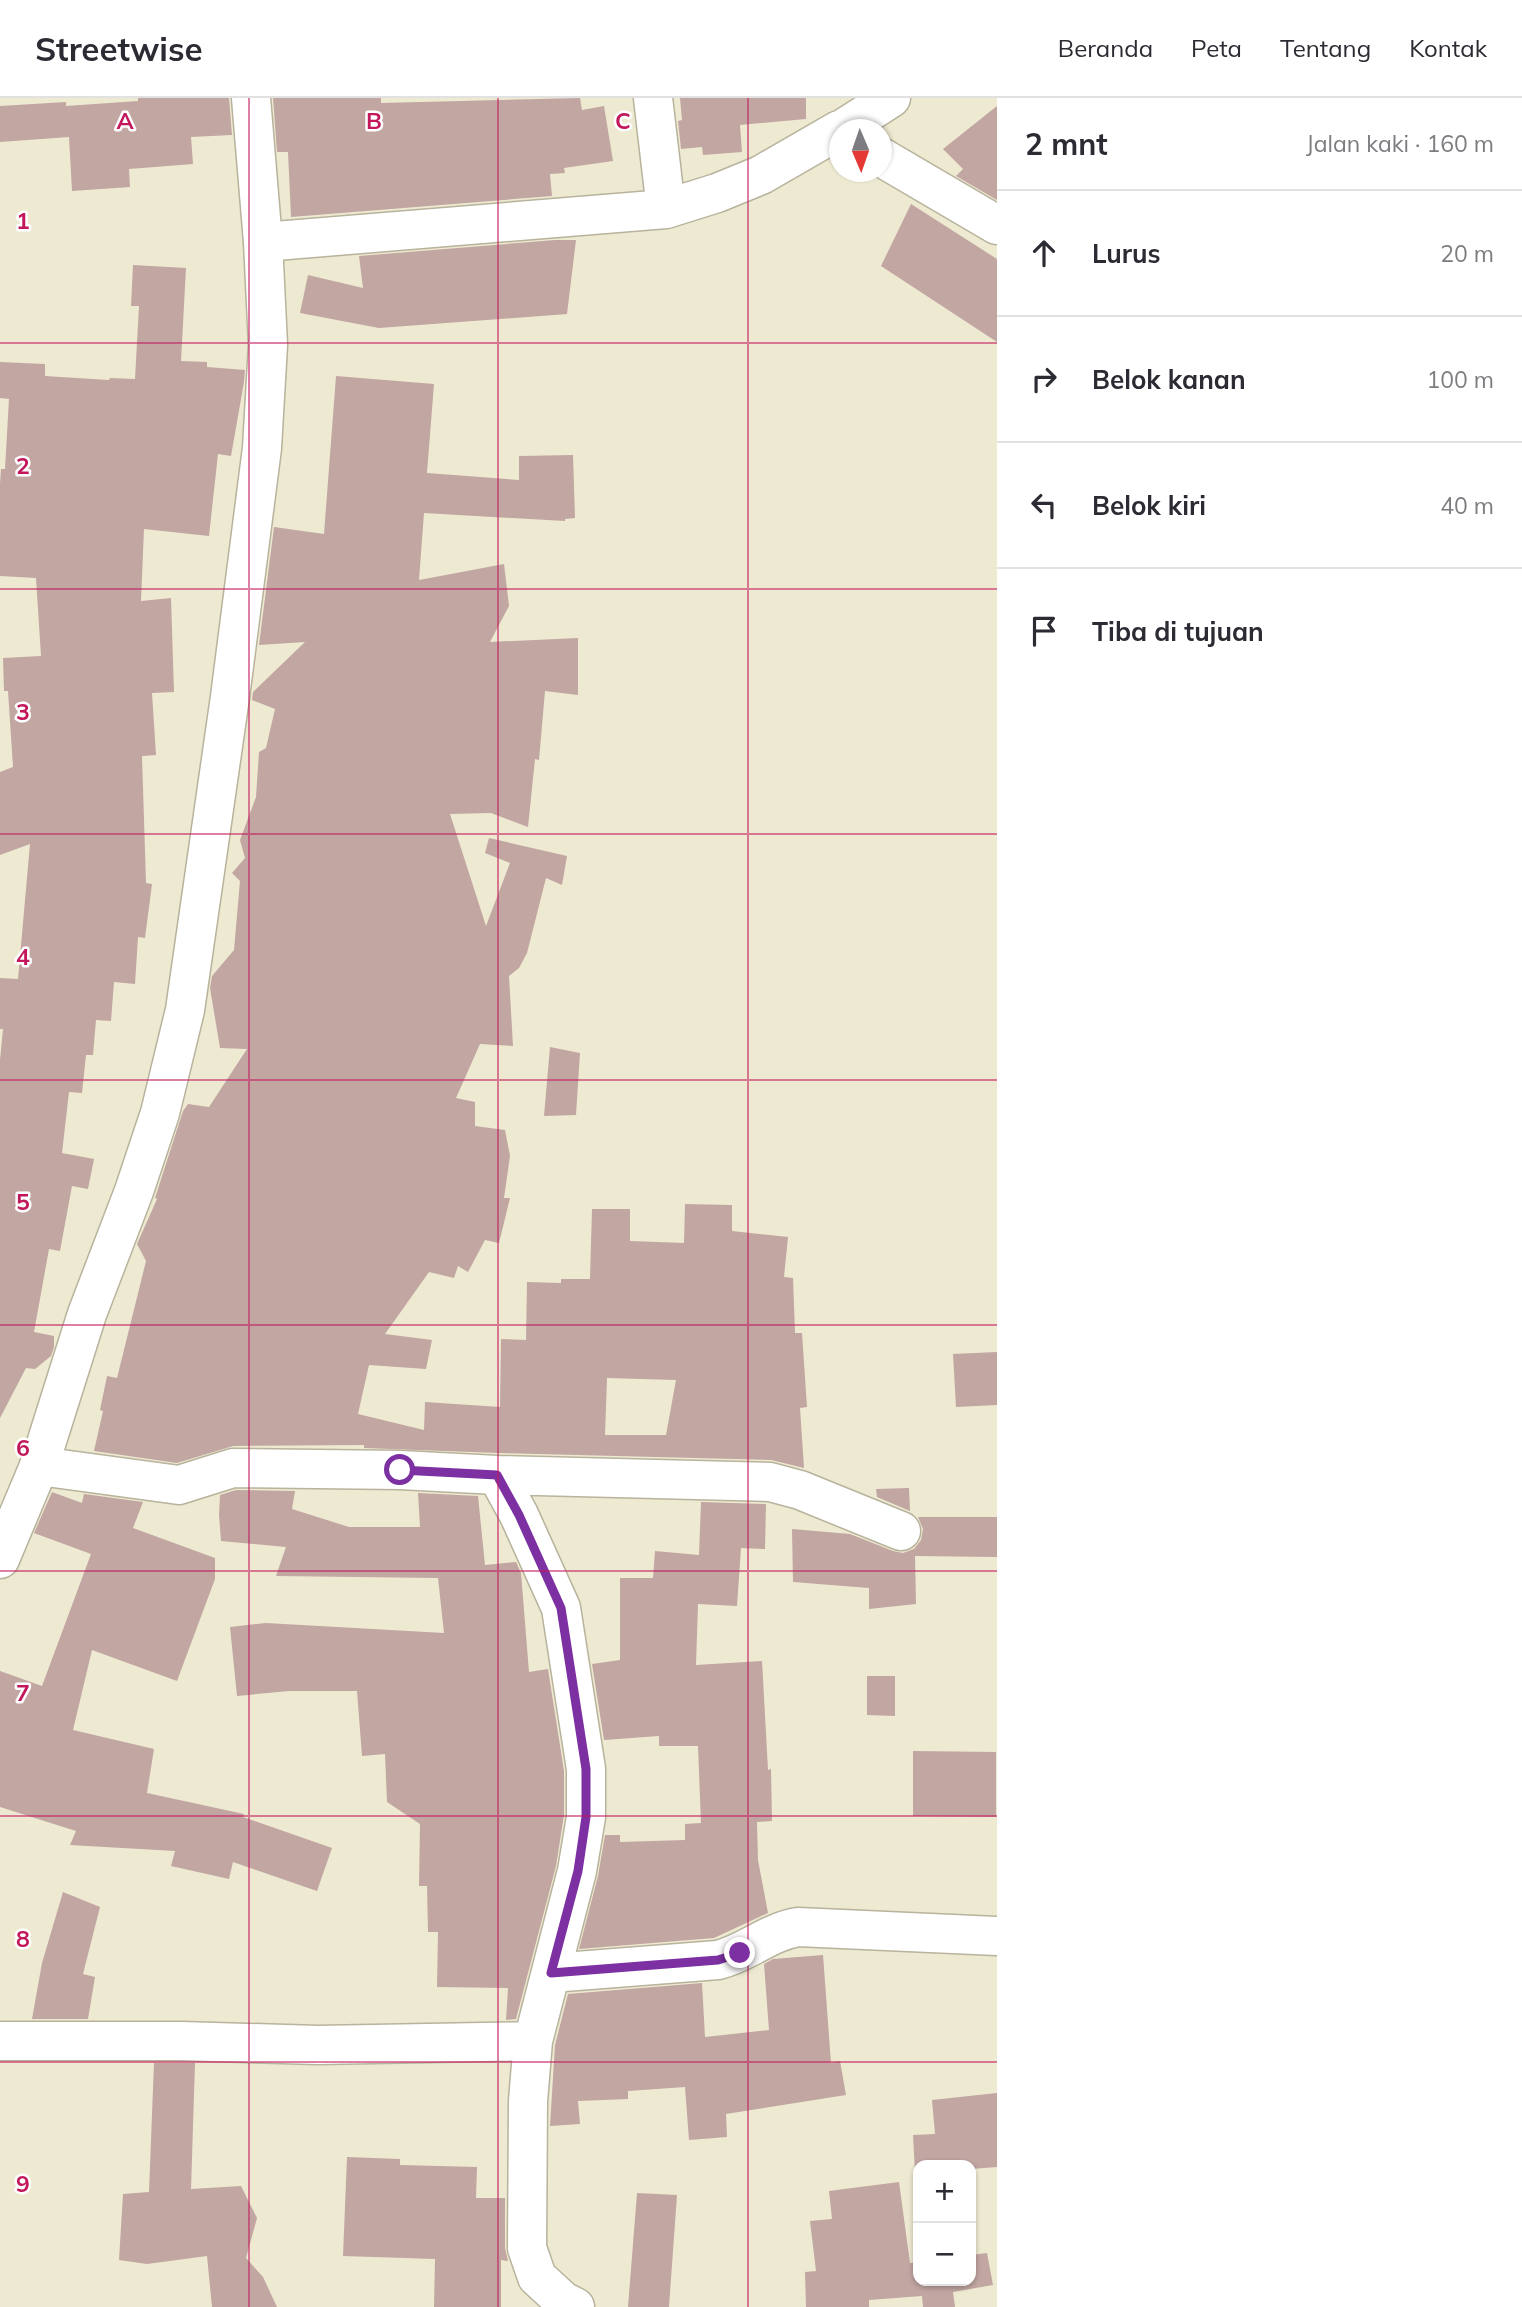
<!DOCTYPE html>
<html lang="id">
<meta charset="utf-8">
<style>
body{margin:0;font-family:Mulish,sans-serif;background:#f2f2f3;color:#2b2b33}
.controls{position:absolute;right:21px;bottom:21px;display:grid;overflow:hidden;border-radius:14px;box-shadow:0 2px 5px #0004}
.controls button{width:63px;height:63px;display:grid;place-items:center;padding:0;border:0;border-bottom:2px solid #e1e1e2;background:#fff;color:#2b2b33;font:35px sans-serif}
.compass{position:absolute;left:829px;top:21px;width:63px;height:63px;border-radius:50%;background:#fff;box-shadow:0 2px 5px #0004;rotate:178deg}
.stop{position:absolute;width:21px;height:21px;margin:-16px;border:5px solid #7c30a1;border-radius:50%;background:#fff}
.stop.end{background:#7c30a1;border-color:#fff;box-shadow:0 2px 7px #0008}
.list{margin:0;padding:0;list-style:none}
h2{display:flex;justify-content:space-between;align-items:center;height:91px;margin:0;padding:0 28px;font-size:30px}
h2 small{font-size:23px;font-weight:400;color:#7c7c81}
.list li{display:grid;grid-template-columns:46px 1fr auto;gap:21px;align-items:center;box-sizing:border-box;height:126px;padding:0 28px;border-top:2px solid #e1e1e2}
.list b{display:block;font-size:26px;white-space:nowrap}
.list em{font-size:23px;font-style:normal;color:#7c7c81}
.icon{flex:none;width:38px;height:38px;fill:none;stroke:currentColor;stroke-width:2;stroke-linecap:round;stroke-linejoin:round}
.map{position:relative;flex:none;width:997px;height:2209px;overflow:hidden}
header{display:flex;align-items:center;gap:42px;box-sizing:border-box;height:98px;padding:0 35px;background:#fff;border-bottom:2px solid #e1e1e2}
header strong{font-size:33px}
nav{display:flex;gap:38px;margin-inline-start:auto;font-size:24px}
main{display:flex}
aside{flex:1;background:#fff}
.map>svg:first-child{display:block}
.building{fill:#c1a6a2;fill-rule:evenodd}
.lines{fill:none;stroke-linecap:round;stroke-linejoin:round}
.minor-casing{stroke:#b8b39c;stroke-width:41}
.secondary-casing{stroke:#b8b39c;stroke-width:41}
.minor{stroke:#fff;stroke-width:38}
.secondary{stroke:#fff;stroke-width:38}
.route{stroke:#7c30a1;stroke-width:9}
.grid{fill:none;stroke:#c2185b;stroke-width:2;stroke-opacity:0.55}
.grid-label{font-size:23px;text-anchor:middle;font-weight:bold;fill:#c2185b;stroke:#fff;stroke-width:5;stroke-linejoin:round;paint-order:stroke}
</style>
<header>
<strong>Streetwise</strong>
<nav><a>Beranda</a><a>Peta</a><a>Tentang</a><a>Kontak</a></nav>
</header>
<main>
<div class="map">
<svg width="997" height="2209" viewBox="0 0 997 2209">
<rect width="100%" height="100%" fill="#eee9d1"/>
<path class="building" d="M 138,0 L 229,0 L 232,37 L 191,39 L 193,66 L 129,71 L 130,89 L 72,93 L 69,39 L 0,44 L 0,8 L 66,4 L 66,8 L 138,3 Z
M 273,0 L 381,0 L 381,5 L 580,0 L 582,12 L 604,8 L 613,63 L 564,70 L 565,75 L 550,76 L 552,98 L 291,119 L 288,54 L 277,54 Z
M 680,0 L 806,0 L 806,21 L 740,27 L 742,54 L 703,57 L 702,49 L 681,51 L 678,23 L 682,22 Z
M 997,8 L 997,102 L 956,78 L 963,71 L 943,51 Z
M 911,106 L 997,161 L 997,244 L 881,168 Z
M 555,142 L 576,142 L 567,216 L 379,230 L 300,215 L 308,177 L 363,190 L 359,158 Z
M 133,167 L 186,170 L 181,263 L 207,264 L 207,269 L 245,272 L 244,284 L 231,358 L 218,356 L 209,438 L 144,431 L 141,503 L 171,500 L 174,594 L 152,595 L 156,657 L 142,658 L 146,785 L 152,786 L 145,840 L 138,839 L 135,886 L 114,884 L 111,923 L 96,922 L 93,957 L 86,957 L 82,995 L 69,994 L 62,1055 L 94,1061 L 88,1091 L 72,1088 L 60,1153 L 49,1151 L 34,1234 L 54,1238 L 54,1249 L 51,1258 L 35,1271 L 26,1270 L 0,1320 L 0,962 L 3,931 L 0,931 L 0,880 L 18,881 L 30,746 L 0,757 L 0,674 L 13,669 L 8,593 L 4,593 L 3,560 L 41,558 L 36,480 L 0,478 L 0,386 L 1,371 L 5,371 L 9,301 L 0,300 L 0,264 L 45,266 L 45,278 L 109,282 L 110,280 L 135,281 L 139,208 L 131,208 Z
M 336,278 L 434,286 L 427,375 L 519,382 L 519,358 L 573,357 L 575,420 L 565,421 L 565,423 L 424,415 L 419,482 L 504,466 L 509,508 L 490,544 L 578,540 L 578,597 L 545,593 L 539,662 L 535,661 L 528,729 L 491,715 L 450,716 L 486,828 L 510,765 L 485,755 L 489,740 L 567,758 L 562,787 L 546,780 L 527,855 L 519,870 L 509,878 L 513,948 L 480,946 L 456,1000 L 475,1004 L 475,1028 L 505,1032 L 510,1058 L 504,1100 L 510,1100 L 499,1145 L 485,1142 L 468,1174 L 458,1168 L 454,1180 L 429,1174 L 385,1236 L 432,1242 L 426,1271 L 369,1267 L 358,1316 L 424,1332 L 425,1304 L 500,1309 L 501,1241 L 526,1242 L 527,1184 L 561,1185 L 561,1181 L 590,1181 L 592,1111 L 630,1111 L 630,1143 L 684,1145 L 685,1106 L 732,1107 L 732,1133 L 788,1139 L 784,1179 L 793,1180 L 795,1235 L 802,1235 L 807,1309 L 800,1310 L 804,1370 L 771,1362 L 498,1355 L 364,1350 L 364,1347 L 233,1348 L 177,1365 L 94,1353 L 103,1313 L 100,1312 L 107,1278 L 117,1280 L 146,1163 L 137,1146 L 157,1101 L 155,1100 L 183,1013 L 188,1006 L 209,1009 L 247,951 L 220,950 L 210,890 L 212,878 L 234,852 L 240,783 L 232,775 L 245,760 L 240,742 L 256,699 L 259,654 L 266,650 L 275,611 L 252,602 L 253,594 L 305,544 L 259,547 L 274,429 L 324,436 ZM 607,1280 L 676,1282 L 666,1337 L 605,1337 Z
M 550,949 L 580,955 L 576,1017 L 544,1018 Z
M 997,1254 L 997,1307 L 956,1309 L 953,1256 Z
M 909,1390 L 910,1413 L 877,1399 L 876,1391 Z
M 236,1392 L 295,1393 L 292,1411 L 349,1429 L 420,1429 L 418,1395 L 478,1398 L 485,1467 L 516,1464 L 521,1475 L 529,1574 L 548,1571 L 564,1673 L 564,1717 L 556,1768 L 516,1921 L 506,1922 L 508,1890 L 437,1889 L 438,1834 L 428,1834 L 427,1788 L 419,1788 L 420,1726 L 387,1704 L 385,1656 L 362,1658 L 357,1593 L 289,1593 L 237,1598 L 230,1529 L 266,1525 L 444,1535 L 438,1480 L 276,1478 L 286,1449 L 221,1443 L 219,1417 L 220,1397 Z
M 52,1394 L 82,1405 L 84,1396 L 143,1404 L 133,1430 L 215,1460 L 215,1481 L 177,1583 L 92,1552 L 73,1632 L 154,1651 L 147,1695 L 244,1716 L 243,1719 L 332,1750 L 317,1793 L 233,1764 L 229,1781 L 171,1768 L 175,1753 L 70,1747 L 76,1733 L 0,1709 L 0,1573 L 42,1588 L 91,1456 L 34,1435 Z
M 701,1404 L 766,1406 L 765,1451 L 741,1450 L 737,1508 L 698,1506 L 696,1567 L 762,1563 L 768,1672 L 771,1671 L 772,1723 L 757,1724 L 758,1762 L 768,1815 L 714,1840 L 579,1851 L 598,1778 L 605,1737 L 620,1737 L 620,1744 L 685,1742 L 685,1726 L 701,1725 L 698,1648 L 659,1648 L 659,1638 L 604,1642 L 592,1566 L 620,1562 L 620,1480 L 653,1480 L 655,1453 L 699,1457 Z
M 918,1419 L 997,1419 L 997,1459 L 915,1458 L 916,1506 L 869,1511 L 869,1490 L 793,1484 L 792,1431 L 850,1436 L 893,1453 L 903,1455 L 914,1451 L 921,1442 L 923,1431 Z
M 867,1578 L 895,1578 L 895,1618 L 867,1617 Z
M 913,1653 L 996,1654 L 996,1719 L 913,1718 Z
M 63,1794 L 100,1809 L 83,1876 L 95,1879 L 88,1921 L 32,1921 L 42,1865 Z
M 823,1857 L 831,1965 L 840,1963 L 846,1997 L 726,2016 L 727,2039 L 689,2042 L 685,1989 L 628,1993 L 628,2001 L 578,2003 L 580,2026 L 550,2028 L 555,1947 L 568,1896 L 702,1885 L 705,1939 L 769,1932 L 764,1866 L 773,1861 Z
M 154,1965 L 195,1965 L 191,2091 L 241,2088 L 257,2120 L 246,2160 L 263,2179 L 277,2209 L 212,2209 L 207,2158 L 147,2166 L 119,2162 L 123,2096 L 149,2094 Z
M 997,1995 L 997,2069 L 971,2071 L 971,2067 L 918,2067 L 918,2074 L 915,2074 L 913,2037 L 935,2036 L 932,2002 Z
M 347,2059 L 400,2061 L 400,2067 L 477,2069 L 476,2100 L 505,2100 L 505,2150 L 508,2163 L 501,2162 L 501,2209 L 434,2209 L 435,2161 L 343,2158 Z
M 899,2084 L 910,2165 L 918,2164 L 918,2183 L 971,2183 L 971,2157 L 987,2155 L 993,2187 L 953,2194 L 955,2209 L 923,2209 L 922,2198 L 869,2202 L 869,2209 L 806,2209 L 805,2174 L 816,2173 L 810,2123 L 832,2121 L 829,2093 Z
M 637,2095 L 677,2097 L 669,2209 L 628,2209 Z"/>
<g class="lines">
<g class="minor-casing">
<path id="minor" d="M 653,0 L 666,111
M 841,32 L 891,0
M 881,59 L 997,127
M 263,144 L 666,111 L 717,95 L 761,77 L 839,32
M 497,1377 L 770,1384 L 800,1392 L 901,1433
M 551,1875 L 718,1862 C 747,1855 768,1834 798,1829 L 997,1838
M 0,1943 L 181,1943 L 318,1947 L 533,1943 L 577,1773 L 586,1719 L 586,1671 L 561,1510 L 519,1417 L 497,1377 L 400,1372 L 233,1370 L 179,1387 L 39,1368
M 533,1943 L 528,2003 L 527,2150 L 537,2179 L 563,2203 L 575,2209"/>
</g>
<g class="secondary-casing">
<path id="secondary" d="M 0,1461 L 39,1368 L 87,1216 L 134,1093 L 160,1015 L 185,912 L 230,599 L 262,350 L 268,247 L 263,144 L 251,0"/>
</g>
<use href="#minor" class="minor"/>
<use href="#secondary" class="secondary"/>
</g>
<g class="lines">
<path class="route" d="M 400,1372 L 497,1377 L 519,1417 L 561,1510 L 586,1671 L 586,1719 L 578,1773 L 551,1875 L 718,1862 L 740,1855"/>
</g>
<path class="grid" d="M 249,0 L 249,2209M 498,0 L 498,2209M 748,0 L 748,2209M 0,245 L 997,245M 0,491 L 997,491M 0,736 L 997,736M 0,982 L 997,982M 0,1227 L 997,1227M 0,1473 L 997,1473M 0,1718 L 997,1718M 0,1964 L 997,1964"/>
<g class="grid-label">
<text x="125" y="31">A</text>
<text x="374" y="31">B</text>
<text x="623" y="31">C</text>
<text x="23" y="131">1</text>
<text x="23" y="376">2</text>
<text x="23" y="622">3</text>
<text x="23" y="867">4</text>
<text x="23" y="1112">5</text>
<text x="23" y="1358">6</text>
<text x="23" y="1603">7</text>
<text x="23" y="1849">8</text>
<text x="23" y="2094">9</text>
</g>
</svg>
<div class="controls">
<button>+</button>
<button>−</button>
</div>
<svg class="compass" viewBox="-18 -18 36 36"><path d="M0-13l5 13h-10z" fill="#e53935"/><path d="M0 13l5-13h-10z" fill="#7c7c81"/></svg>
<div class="stop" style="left:400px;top:1372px"></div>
<div class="stop end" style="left:740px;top:1855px"></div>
</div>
<aside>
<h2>2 mnt<small>Jalan kaki · 160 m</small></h2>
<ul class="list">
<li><svg class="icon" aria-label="ahead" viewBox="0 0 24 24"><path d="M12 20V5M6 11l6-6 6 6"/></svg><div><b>Lurus</b></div><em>20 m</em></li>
<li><svg class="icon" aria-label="right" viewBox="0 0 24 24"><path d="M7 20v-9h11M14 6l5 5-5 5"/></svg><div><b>Belok kanan</b></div><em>100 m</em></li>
<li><svg class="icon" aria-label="left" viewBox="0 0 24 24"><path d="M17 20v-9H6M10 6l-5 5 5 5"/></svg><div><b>Belok kiri</b></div><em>40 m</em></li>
<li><svg class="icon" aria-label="arrive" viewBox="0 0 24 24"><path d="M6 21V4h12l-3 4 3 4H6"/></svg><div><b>Tiba di tujuan</b></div></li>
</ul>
</aside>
</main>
